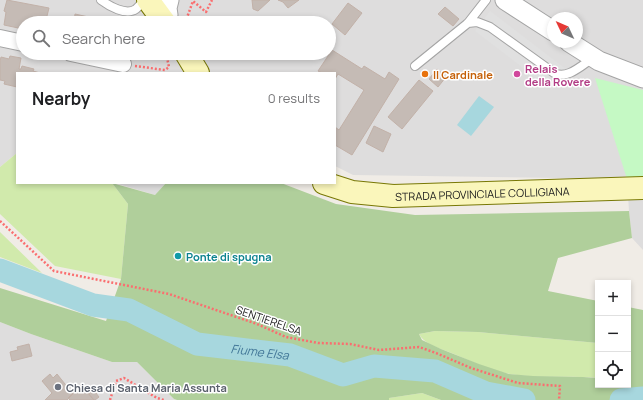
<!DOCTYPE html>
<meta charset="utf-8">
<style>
body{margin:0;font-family:Manrope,sans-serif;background:#f2f2f2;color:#202124}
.controls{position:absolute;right:12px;bottom:12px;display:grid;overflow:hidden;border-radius:0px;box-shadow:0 2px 6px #0003}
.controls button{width:36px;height:36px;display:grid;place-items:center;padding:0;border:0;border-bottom:1px solid #e0e0e0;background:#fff;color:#202124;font:20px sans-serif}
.compass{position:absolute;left:547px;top:12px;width:36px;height:36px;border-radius:50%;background:#fff;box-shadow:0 2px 6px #0003;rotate:314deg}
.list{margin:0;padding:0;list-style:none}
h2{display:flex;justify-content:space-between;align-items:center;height:52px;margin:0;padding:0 16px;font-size:17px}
h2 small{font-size:13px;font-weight:400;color:#757577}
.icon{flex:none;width:22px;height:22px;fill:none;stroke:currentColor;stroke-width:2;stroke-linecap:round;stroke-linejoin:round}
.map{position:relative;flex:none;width:643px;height:400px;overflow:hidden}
.search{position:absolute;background:#fff;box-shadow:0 2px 6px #0003;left:16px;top:16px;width:320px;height:44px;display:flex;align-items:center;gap:10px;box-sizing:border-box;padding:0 14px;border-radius:22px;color:#757577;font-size:15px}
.panel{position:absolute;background:#fff;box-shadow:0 2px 6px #0003;left:16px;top:72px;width:320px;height:112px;border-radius:0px}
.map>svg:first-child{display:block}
.residential{fill:#dedddd;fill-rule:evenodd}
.grass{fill:#d1eaac}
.forest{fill:#b0cf9b}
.park{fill:#c5f9c4}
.parking{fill:#e0e0e0}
.water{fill:#a7d7de}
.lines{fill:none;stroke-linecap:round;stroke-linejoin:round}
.river{stroke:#a7d7de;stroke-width:23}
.building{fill:#c5bbb5;stroke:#c2b1a8}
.service-casing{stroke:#a4a4a4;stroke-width:10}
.minor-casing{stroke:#a4a4a4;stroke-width:18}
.tertiary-casing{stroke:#a4a4a4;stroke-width:21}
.secondary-casing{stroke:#787805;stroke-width:24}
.path{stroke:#fa6e6f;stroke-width:2.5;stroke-dasharray:2 2;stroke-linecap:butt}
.service{stroke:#fff;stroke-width:8}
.minor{stroke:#fff;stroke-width:16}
.tertiary{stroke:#fff;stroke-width:19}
.secondary{stroke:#faf6bb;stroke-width:22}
.food-dot{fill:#e8710a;stroke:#fff;stroke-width:1.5}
.hotel-dot{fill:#d1479c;stroke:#fff;stroke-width:1.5}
.culture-dot{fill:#0f9aa8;stroke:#fff;stroke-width:1.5}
.worship-dot{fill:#6b7280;stroke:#fff;stroke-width:1.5}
.labels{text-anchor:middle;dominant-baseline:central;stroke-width:3;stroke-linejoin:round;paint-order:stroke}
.hotel-label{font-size:11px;font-weight:bold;fill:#b23c85;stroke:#fff;text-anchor:start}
.food-label{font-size:11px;font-weight:bold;fill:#c56008;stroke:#fff;text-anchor:start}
.street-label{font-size:11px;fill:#202020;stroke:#fff}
.culture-label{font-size:11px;font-weight:bold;fill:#0d838f;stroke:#fff;text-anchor:start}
.worship-label{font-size:11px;font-weight:bold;fill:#5b616d;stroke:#fff;text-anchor:start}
.water-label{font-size:12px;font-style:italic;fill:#427798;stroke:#fff}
</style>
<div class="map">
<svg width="643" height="400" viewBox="0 0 643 400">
<rect width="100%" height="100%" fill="#f0ece6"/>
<path class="residential" d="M 0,0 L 643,0 L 643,250 L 632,238 L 629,211 L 627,179 L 353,175 L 335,166 L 335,73 L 17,73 L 17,153 L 0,167 ZM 553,18 L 577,18 L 577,42 L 553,42 ZM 23,23 L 329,23 L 329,53 L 23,53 Z
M 115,183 L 166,183 L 155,195 Z
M 0,322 L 31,334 L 112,362 L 137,362 L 174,399 L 177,400 L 0,400 Z"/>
<path class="grass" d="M 17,153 L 17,183 L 112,183 L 128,204 L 121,279 L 55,266 L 0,214 L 0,167 Z
M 0,232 L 42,273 L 0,257 Z
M 435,331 L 478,332 L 598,343 L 598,378 C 569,375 539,379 510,374 C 489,370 469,360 449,352 C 439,348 424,344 419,334 Z
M 422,393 L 441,400 L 389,400 L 389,398 Z"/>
<path class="forest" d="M 112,183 L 155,195 L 166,183 L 281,183 L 336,204 L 415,215 L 629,211 L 632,238 L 558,258 L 548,291 L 598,301 L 598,343 L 478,332 L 435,331 L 419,334 L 422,340 L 441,349 L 479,364 L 509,374 L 533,376 L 583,377 L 598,378 L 598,385 L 628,385 L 628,307 L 643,310 L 643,400 L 441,400 L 422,393 L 389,398 L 389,400 L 177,400 L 174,399 L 137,362 L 112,362 L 31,334 L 0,322 L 0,288 L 106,321 L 121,279 L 128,204 Z"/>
<path class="park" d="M 595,78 L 643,90 L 643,177 L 627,179 Z"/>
<path class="parking" d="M 490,11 L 567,70 L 552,90 L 475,31 Z"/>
<path class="water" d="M 479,96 L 494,107 L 471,136 L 457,125 Z"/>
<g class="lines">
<g class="river">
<path id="s1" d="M 0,270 L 93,305 L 129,310 L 197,344 L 290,355 L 343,375 L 374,366 L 435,371 L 486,393 L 524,400"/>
<path d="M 621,400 L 643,398"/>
</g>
</g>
<path class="building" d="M 7,0 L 49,8 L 46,20 L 44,20 L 43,23 L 23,23 L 23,29 L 4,25 L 6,12 L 4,11 Z
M 252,0 L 270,0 L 258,11 L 253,9 Z
M 278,0 L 299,0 L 288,8 L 283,2 Z
M 348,3 L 362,13 L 345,35 L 332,24 Z
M 445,7 L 459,19 L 453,26 L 438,14 Z
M 75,14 L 93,18 L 93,20 L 98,20 L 101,23 L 69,23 L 69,21 L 74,22 Z
M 332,50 L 362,69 L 364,66 L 385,79 L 389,72 L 399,79 L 352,155 L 335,145 L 335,127 L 339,130 L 364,90 L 338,74 L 335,79 L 335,73 L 322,73 L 318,71 Z
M 10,56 L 21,58 L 19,69 L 21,69 L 22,66 L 34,69 L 33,71 L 40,73 L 17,73 L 17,87 L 4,84 L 5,81 L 0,80 L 0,61 L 1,57 L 9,59 Z
M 437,69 L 446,77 L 438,87 L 429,79 Z
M 419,80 L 433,91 L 402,129 L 388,117 Z
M 374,126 L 391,134 L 383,152 L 366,143 Z
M 29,344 L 32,356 L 12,361 L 10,352 L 18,350 L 17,347 Z
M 50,374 L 53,378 L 57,374 L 73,394 L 67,400 L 45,400 L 52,393 L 42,381 Z
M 81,385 L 87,392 L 94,400 L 70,400 L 68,398 Z
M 92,388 L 99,397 L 95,400 L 94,400 L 87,392 Z"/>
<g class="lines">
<g class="service-casing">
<path id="service" d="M 101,0 C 109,6 126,16 136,9 C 139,6 142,3 145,0
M 468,23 L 477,22 L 490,27 L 554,73 C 567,80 582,65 593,58
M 415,66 L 468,23 L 486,0"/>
</g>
<g class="minor-casing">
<path id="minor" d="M 0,38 L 23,43
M 71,53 L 123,64"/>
</g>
<g class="tertiary-casing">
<path id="tertiary" d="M 505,0 L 553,31
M 168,15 L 167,8 L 169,0
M 569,42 L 599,61 L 643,78"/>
</g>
<g class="secondary-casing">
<g id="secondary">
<path d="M 148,0 L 165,23"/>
<path d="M 186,53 L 198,73"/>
<path id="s2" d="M 324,183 L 352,192 L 393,196 L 643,188"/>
</g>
</g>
<path class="path" d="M 185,23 L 193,1 L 206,12 L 212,0
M 135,66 L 165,70 L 169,67 L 166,53
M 0,221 L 54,271 L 169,294 L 257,324 L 286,337 L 318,343 L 350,344 L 379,350 L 419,347 L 436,353 L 471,368 L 518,383 L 560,386 L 559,400
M 110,400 L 116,381 L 124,378 L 157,398 L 164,400"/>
<use href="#service" class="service"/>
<use href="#minor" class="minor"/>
<use href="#tertiary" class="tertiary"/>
<use href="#secondary" class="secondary"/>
</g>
<circle class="food-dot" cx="425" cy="74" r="4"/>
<circle class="hotel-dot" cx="517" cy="74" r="4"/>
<circle class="culture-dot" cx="178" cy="256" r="4"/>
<circle class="worship-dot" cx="58" cy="387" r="4"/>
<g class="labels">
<g class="hotel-label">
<text x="525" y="68">Relais<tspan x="525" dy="13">della Rovere</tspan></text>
</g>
<g class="food-label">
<text x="433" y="74">Il Cardinale</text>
</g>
<g class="street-label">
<text stroke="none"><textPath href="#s2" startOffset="160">STRADA PROVINCIALE COLLIGIANA</textPath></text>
<text transform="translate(269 320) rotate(19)">SENTIERELSA</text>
</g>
<g class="culture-label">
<text x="186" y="256">Ponte di spugna</text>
</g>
<g class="worship-label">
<text x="66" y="387">Chiesa di Santa Maria Assunta</text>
</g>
<g class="water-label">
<text stroke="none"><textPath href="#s1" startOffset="275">Fiume Elsa</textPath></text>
</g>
</g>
</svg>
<div class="controls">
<button>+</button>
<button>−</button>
<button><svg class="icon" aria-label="locate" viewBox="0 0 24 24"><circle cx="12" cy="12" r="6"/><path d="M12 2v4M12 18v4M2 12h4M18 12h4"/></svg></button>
</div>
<svg class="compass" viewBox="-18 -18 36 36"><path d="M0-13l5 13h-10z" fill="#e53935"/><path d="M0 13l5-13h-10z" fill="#757577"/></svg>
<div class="search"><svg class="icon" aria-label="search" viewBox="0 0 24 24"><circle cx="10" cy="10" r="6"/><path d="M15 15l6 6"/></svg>Search here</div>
<section class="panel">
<h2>Nearby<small>0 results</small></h2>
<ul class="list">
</ul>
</section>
</div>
